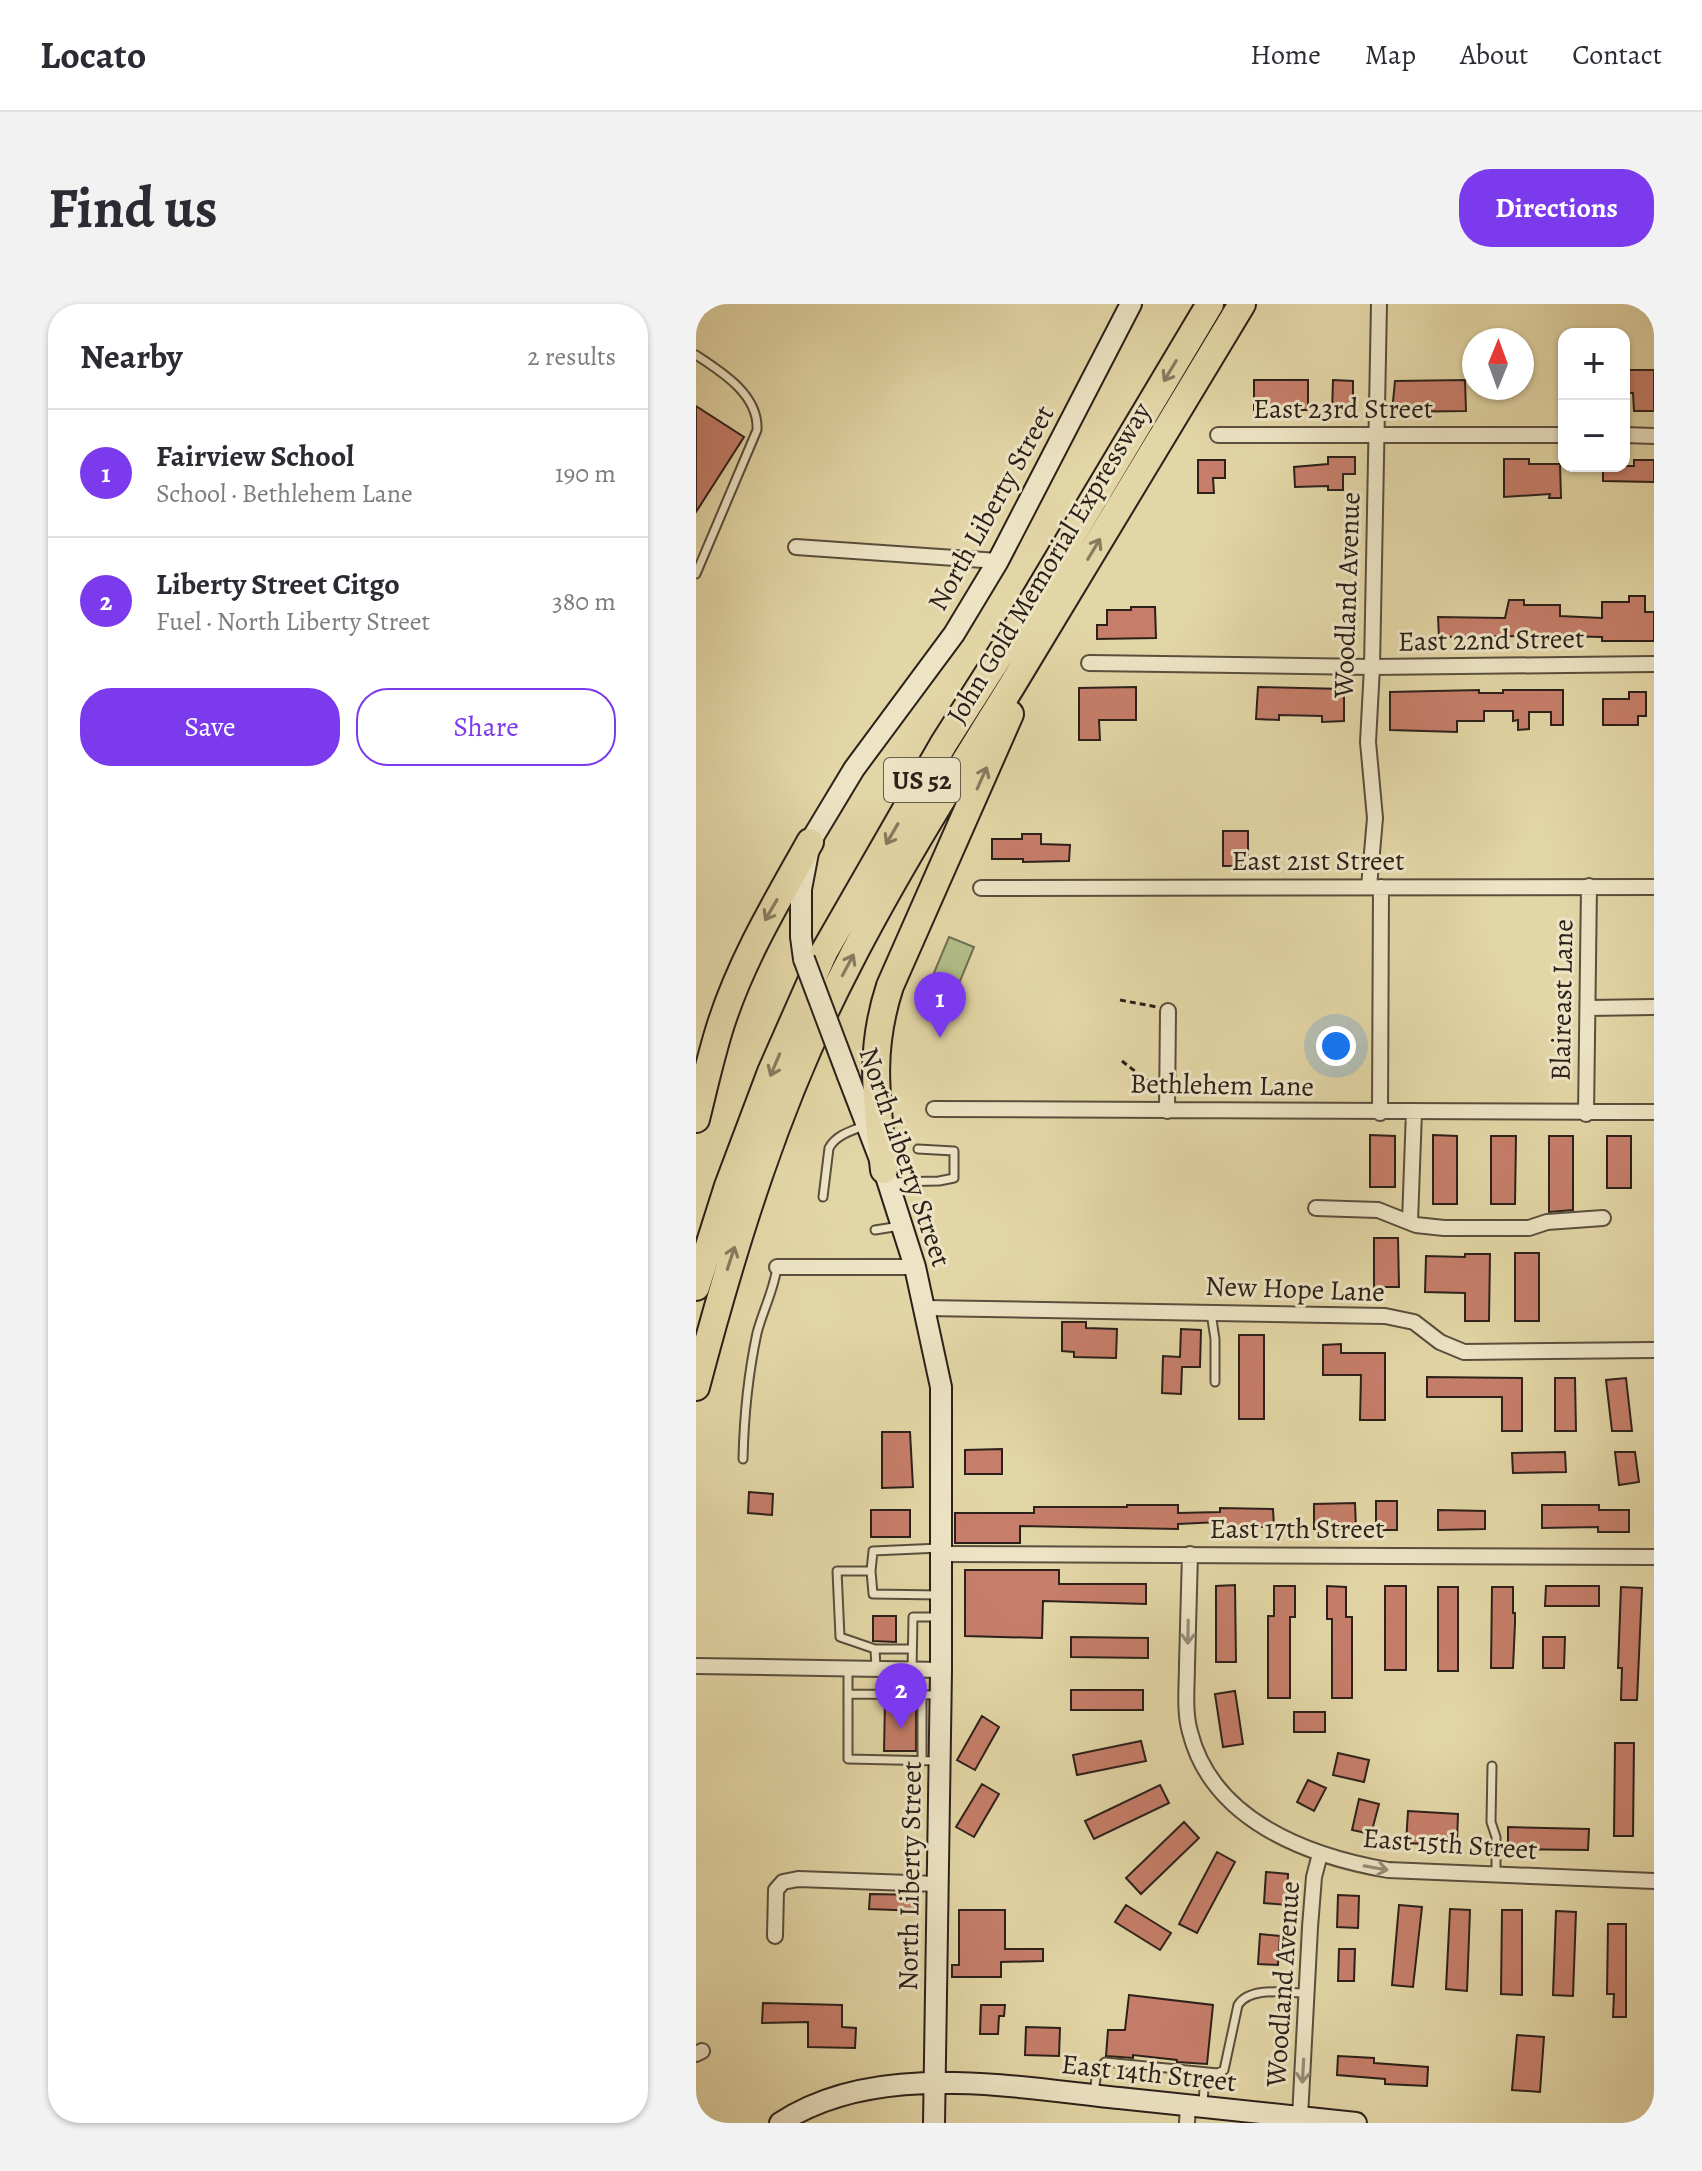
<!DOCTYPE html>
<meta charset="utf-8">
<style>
body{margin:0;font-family:Alegreya,serif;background:#f2f2f3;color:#2b2b33}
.controls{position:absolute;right:24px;top:24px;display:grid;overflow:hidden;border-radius:16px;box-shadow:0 2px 6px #0004}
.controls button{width:72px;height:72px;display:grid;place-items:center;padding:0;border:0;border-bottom:2px solid #e1e1e2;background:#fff;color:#2b2b33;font:40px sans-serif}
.compass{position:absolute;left:766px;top:24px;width:72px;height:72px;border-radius:50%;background:#fff;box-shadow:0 2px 6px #0004;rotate:1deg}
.you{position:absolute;left:640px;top:742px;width:28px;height:28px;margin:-20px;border:6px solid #fff;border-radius:50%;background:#1a73e8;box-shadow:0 0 0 12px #1a73e833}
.badge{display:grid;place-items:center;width:52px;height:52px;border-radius:50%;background:#7c3aed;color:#fff;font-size:26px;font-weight:700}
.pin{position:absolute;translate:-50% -66px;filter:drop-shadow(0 2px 4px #0008)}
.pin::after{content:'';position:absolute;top:42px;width:28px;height:24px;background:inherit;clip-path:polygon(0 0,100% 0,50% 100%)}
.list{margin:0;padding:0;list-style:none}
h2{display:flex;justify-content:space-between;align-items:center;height:104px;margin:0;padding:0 32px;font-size:34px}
h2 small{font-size:26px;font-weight:400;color:#7c7c81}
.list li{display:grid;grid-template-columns:52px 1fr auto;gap:24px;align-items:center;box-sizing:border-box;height:128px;padding:0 32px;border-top:2px solid #e1e1e2}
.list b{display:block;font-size:30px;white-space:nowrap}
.list p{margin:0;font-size:26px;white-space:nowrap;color:#7c7c81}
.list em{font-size:26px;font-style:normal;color:#7c7c81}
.actions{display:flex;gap:16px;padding:24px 32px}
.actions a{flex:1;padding:18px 0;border:2px solid #7c3aed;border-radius:32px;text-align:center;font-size:28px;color:#7c3aed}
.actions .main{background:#7c3aed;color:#fff}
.map{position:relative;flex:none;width:958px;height:1819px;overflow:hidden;border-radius:32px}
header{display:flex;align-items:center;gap:48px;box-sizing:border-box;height:112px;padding:0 40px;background:#fff;border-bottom:2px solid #e1e1e2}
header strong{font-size:38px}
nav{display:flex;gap:44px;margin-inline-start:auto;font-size:28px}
.intro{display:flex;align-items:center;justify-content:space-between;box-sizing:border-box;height:192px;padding:0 48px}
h1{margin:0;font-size:56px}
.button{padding:20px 36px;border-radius:32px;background:#7c3aed;color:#fff;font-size:28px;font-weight:700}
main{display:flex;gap:48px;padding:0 48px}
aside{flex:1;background:#fff;border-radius:32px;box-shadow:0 2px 6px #0004}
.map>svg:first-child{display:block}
.green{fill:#b2be88;stroke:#6f6f51;stroke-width:2}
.building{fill:#c67e6a;stroke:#2c201a;stroke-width:2}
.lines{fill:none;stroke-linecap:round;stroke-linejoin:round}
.lane-casing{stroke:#5a4e3d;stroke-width:11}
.street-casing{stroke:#5a4e3d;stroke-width:18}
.secondary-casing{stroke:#2c201a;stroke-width:24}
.highway-casing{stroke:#2c201a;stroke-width:30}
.path{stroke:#2c201a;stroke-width:3;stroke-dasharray:6 4;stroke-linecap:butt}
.lane{stroke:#ede4c5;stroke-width:7}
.street{stroke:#ede4c5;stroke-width:14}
.secondary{stroke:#ede4c5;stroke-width:20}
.highway{stroke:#e3d6a6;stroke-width:26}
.secondary-bridge-casing{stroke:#2c201a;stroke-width:24;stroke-linecap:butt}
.secondary-bridge{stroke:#ede4c5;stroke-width:20}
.oneway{stroke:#887b60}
.oneway2{stroke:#968c78}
.labels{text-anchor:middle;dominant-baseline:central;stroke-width:6;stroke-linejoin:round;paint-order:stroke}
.shield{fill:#ede4c5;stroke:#665b4d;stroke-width:2}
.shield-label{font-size:26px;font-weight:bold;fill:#2c201a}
.street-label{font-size:28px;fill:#2c201a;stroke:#ede4c5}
</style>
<header>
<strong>Locato</strong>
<nav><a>Home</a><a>Map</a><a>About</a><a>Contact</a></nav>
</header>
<div class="intro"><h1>Find us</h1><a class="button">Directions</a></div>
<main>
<aside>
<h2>Nearby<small>2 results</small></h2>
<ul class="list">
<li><span class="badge">1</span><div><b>Fairview School</b><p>School · Bethlehem Lane</p></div><em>190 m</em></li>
<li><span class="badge">2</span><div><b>Liberty Street Citgo</b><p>Fuel · North Liberty Street</p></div><em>380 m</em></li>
</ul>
<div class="actions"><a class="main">Save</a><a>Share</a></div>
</aside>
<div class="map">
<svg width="958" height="1819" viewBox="0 0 958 1819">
<rect width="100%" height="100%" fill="#e3d6a6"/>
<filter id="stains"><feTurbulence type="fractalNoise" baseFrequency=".0025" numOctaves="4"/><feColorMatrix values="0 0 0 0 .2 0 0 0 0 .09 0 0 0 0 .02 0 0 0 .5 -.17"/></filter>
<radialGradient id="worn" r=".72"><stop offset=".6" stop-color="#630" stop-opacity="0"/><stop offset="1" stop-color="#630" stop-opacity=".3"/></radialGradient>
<path class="green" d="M 253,633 L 278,643 L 257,694 L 232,683 Z"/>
<path class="building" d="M 928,66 L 958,66 L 958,107 L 938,107 L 937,89 L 928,89 Z
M 558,76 L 612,76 L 612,106 L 558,106 Z
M 637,76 L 657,77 L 657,95 L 661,95 L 661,111 L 636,110 Z
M 769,76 L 770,107 L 696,108 L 699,77 Z
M 0,102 L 48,133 L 0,208 Z
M 632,153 L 659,153 L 659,170 L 647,170 L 647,186 L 632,186 L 632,182 L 599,183 L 598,163 L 632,160 Z
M 808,155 L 833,155 L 833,160 L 864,160 L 865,194 L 853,194 L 854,190 L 808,193 Z
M 502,156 L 529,156 L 529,174 L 517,174 L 518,189 L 502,189 Z
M 938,156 L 958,156 L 958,178 L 907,177 L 907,162 L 938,162 Z
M 933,292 L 949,292 L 949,308 L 958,308 L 958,337 L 906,337 L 906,333 L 865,332 L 865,335 L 838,335 L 838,332 L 743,333 L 742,313 L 809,314 L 813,296 L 828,296 L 828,301 L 864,301 L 864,312 L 906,314 L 906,298 L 933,298 Z
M 435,303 L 459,303 L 460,334 L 401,335 L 401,321 L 411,321 L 411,306 L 435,306 Z
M 440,383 L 440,416 L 403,416 L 404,436 L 383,436 L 383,384 Z
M 562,383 L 648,385 L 648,417 L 626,418 L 626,412 L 583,411 L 583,416 L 560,415 Z
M 783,386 L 783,389 L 807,389 L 807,386 L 867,386 L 867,421 L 855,421 L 855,408 L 833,408 L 833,425 L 822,426 L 822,416 L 817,417 L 817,407 L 788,407 L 788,417 L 761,417 L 761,428 L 694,426 L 694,388 Z
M 933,388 L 950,388 L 950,412 L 942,412 L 942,421 L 907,421 L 907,395 L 933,395 Z
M 527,527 L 552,527 L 552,562 L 527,562 Z
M 326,530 L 345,530 L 345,540 L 374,541 L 373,557 L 327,558 L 327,555 L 296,555 L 296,535 L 326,535 Z
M 674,831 L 699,832 L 699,883 L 674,883 Z
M 737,831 L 761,832 L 761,900 L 737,900 Z
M 795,832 L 820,832 L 819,900 L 795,900 Z
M 853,832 L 877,832 L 877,906 L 853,908 Z
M 911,832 L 935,832 L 935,884 L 911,884 Z
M 678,934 L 702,934 L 703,983 L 678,983 Z
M 819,949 L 843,949 L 843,1017 L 819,1017 Z
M 769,950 L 794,950 L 793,1017 L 769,1017 L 769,989 L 729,988 L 730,952 L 769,953 Z
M 366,1018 L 390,1018 L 390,1024 L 421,1025 L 420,1054 L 378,1053 L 378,1048 L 366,1047 Z
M 485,1025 L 505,1026 L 504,1063 L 486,1063 L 485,1090 L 466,1089 L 467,1052 L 484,1053 Z
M 543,1031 L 568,1031 L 568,1115 L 543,1115 Z
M 645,1040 L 645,1049 L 689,1049 L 689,1116 L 664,1116 L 665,1071 L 627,1071 L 627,1041 Z
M 731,1073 L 826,1074 L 826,1127 L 806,1127 L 806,1093 L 731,1093 Z
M 859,1074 L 879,1074 L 880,1127 L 859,1127 Z
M 930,1074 L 936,1127 L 916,1127 L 910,1076 Z
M 186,1128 L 214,1128 L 217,1183 L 186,1184 Z
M 306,1145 L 306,1170 L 269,1170 L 269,1146 Z
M 869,1148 L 870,1168 L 817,1169 L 816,1149 Z
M 919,1148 L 939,1148 L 943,1178 L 923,1181 Z
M 53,1188 L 77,1190 L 76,1211 L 52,1209 Z
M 680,1197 L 701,1197 L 701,1226 L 680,1226 Z
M 659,1199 L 660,1225 L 618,1225 L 618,1200 Z
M 431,1201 L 482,1201 L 482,1209 L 524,1208 L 524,1204 L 577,1205 L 578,1223 L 523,1223 L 523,1218 L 482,1220 L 482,1225 L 324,1222 L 324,1239 L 259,1239 L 259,1209 L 338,1209 L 338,1203 L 431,1203 Z
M 846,1201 L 903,1201 L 903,1206 L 933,1206 L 933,1228 L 902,1228 L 902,1223 L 846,1224 Z
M 175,1206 L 214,1206 L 214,1233 L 175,1233 Z
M 742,1206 L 789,1207 L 789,1225 L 742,1226 Z
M 269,1266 L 363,1266 L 363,1280 L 450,1280 L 450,1300 L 347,1297 L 346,1334 L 269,1332 Z
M 539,1281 L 540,1358 L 520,1358 L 520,1282 Z
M 578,1282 L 599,1282 L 599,1313 L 594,1313 L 594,1394 L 572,1394 L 572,1312 L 578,1312 Z
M 631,1282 L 650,1283 L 650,1313 L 656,1313 L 656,1394 L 636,1394 L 636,1315 L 631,1315 Z
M 689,1282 L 710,1282 L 710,1366 L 689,1366 Z
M 850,1282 L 903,1282 L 903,1302 L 849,1302 Z
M 742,1283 L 762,1283 L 762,1367 L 742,1367 Z
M 796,1283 L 817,1283 L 817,1309 L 819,1309 L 819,1319 L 817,1364 L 795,1364 Z
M 925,1283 L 946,1284 L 941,1396 L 925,1396 L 926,1364 L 922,1364 Z
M 177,1312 L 200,1312 L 200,1338 L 177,1337 Z
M 375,1333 L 452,1334 L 452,1354 L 375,1353 Z
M 847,1333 L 869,1333 L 868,1364 L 847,1364 Z
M 375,1386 L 447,1386 L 447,1406 L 375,1406 Z
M 539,1387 L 547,1440 L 527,1443 L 519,1390 Z
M 189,1397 L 220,1398 L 220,1447 L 188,1447 Z
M 598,1408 L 629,1408 L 629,1428 L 598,1428 Z
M 286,1412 L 303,1423 L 279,1466 L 261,1456 Z
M 445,1437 L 450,1457 L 381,1471 L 377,1451 Z
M 919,1439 L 938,1439 L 937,1532 L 918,1532 Z
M 642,1449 L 673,1456 L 668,1478 L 637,1471 Z
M 612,1476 L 630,1484 L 618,1507 L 601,1498 Z
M 286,1480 L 303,1490 L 278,1533 L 260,1523 Z
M 464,1481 L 473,1499 L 398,1535 L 389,1517 Z
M 663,1495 L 683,1500 L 675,1530 L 656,1526 Z
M 712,1507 L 762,1510 L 761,1537 L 748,1536 L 747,1541 L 710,1539 Z
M 488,1518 L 503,1534 L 445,1590 L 430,1574 Z
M 812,1523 L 893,1525 L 892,1546 L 812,1545 Z
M 521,1548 L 539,1558 L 501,1629 L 483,1620 Z
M 570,1568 L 592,1570 L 591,1601 L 568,1599 Z
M 174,1590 L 224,1591 L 223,1607 L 173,1605 Z
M 642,1591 L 663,1592 L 662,1624 L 641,1623 Z
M 430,1601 L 475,1629 L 464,1646 L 419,1618 Z
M 703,1601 L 726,1603 L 717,1683 L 696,1681 Z
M 754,1605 L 774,1606 L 771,1687 L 750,1685 Z
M 263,1606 L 309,1606 L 309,1645 L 347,1645 L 347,1657 L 305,1658 L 305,1673 L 256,1673 L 256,1661 L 263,1661 Z
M 806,1606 L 826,1606 L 826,1691 L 805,1690 Z
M 860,1607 L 880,1608 L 877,1692 L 857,1691 Z
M 912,1620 L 930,1620 L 930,1713 L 917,1713 L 918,1690 L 911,1690 Z
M 564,1630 L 584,1632 L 582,1661 L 562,1660 Z
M 643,1645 L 659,1645 L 658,1677 L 642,1677 Z
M 433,1691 L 517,1701 L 511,1760 L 481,1758 L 481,1756 L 437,1751 L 437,1754 L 410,1752 L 412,1726 L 429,1726 Z
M 67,1699 L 146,1701 L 146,1723 L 160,1724 L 159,1744 L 112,1743 L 112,1718 L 66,1719 Z
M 285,1701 L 309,1701 L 308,1712 L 303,1712 L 302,1730 L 284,1730 Z
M 330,1723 L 364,1724 L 363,1752 L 329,1751 Z
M 821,1731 L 848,1733 L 844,1788 L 816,1786 Z
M 642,1752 L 678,1754 L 678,1759 L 732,1763 L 731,1782 L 689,1780 L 689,1775 L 641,1771 Z"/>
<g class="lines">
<g class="lane-casing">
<path id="lane" d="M 0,51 C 26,68 63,91 61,126 L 0,270
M 194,878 L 243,877 L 258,874 L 258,847 L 222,845
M 127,893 L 133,844 C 141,830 156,827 170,821
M 179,926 L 204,922
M 515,1009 L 519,1035 L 519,1078
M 47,1155 C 48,1112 52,1071 61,1029 C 67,1006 78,986 81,963
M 175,1267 L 141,1267 L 144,1333 L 179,1345 L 180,1365
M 243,1291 L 177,1290 L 175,1267 L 177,1247 L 244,1244
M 179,1345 L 216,1345
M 152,1365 L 152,1455 L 243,1457
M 216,1366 L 217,1313 L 243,1313
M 152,1390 L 242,1391
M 202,1391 L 202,1366
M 226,1457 L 226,1391
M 796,1462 L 795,1518 L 800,1533 L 800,1571
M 398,1789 L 401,1767 L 409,1758 L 522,1769 L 528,1766 L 542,1701 C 554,1682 590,1689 611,1689
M 507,1799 L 509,1770"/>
</g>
<g class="street-casing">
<path id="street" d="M 522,131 L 868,131
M 928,131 L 958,132
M 100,243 L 302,257
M 393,359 L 676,363 L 958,360
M 673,583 L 679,514 L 672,438 L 676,363 L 683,0
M 285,584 L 958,583
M 892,704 L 958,703
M 238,805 L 958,808
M 471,807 L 472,707
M 684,809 L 685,583
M 890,810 L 893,582
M 620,904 L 682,906 L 720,921 L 748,924 L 833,924 L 851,918 L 907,914
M 714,918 L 718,807
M 81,963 L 219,963
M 229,1004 L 689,1012 L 718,1018 L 744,1038 L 768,1048 L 958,1046
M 245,1250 L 958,1253
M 494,1250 C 493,1287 492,1324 491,1360 C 491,1382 488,1407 494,1428 C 516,1516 611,1552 692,1566 L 958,1577
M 0,1362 L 245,1366
M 79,1632 L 80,1586 L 87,1578 L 102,1575 L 241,1580
M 0,1750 L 6,1747
M 604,1813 L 614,1623 L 618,1573 L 624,1550
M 491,1819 L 492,1801"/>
</g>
<g class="secondary-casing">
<path id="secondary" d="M 108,655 L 105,633 L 105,585 L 114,538 L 158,465 L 258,330 L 302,257 L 435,0
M 152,772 L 188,866 L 219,963 L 245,1083 L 245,1366 L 238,1819
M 84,1819 C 179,1756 316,1783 423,1794 C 502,1802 581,1810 660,1819"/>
</g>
<g class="highway-casing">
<path id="highway" d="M 0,815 C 8,783 15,751 25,720 C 46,655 81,597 114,538
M 188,866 C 181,798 172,749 194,682 L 314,410
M 0,983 L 32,882 L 75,768 L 128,648 L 248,439 L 316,332 L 514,0
M 0,1083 C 38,939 82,796 151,663 C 200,567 258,475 315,383 C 392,255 470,128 546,0"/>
</g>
<path class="path" d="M 424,696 L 461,703
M 426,757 L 458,782"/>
<use href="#lane" class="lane"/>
<use href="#street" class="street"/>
<use href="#secondary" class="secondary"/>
<use href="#highway" class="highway"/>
<g class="secondary-bridge-casing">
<path id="secondary-bridge" d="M 108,655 L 152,772"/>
</g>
<use href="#secondary-bridge" class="secondary-bridge"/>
</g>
<defs><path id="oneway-shaft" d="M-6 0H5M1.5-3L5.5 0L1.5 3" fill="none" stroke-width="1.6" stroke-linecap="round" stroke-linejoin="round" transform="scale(2)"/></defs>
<g class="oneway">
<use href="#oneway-shaft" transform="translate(474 67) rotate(121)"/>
<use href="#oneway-shaft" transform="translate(398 245) rotate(-59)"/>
<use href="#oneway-shaft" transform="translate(286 474) rotate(-66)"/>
<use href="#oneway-shaft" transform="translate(196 530) rotate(120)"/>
<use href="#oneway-shaft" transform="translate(75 606) rotate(120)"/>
<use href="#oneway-shaft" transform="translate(152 661) rotate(-62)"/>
<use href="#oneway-shaft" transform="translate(79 761) rotate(113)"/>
<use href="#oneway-shaft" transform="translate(35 954) rotate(-72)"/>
</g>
<g class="oneway2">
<use href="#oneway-shaft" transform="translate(492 1328) rotate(91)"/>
<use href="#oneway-shaft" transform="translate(680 1564) rotate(10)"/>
<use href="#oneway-shaft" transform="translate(607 1767) rotate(93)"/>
</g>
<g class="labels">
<rect class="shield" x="188" y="454" width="76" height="44" rx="6"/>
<g class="shield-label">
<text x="226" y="476">US 52</text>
</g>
<g class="street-label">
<text x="647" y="105">East 23rd Street</text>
<text transform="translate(295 204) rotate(-61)">North Liberty Street</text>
<text transform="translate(353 259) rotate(-59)">John Gold Memorial Expressway</text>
<text transform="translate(651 291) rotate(-88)">Woodland Avenue</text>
<text transform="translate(795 336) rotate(-1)">East 22nd Street</text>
<text x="622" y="557">East 21st Street</text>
<text transform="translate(866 696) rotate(-89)">Blaireast Lane</text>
<text transform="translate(526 781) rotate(1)">Bethlehem Lane</text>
<text transform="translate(209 853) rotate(71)">North Liberty Street</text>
<text transform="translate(599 985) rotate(2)">New Hope Lane</text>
<text x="601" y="1225">East 17th Street</text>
<text transform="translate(754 1540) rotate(4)">East 15th Street</text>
<text transform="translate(214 1572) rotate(-89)">North Liberty Street</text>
<text transform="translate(587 1680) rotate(-86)">Woodland Avenue</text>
<text transform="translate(453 1769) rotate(6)">East 14th Street</text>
</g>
</g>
<rect width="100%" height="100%" filter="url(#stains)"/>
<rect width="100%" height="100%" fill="url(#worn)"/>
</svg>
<div class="controls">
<button>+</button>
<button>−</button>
</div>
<svg class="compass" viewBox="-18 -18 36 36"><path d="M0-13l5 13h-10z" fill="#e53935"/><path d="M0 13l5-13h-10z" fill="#7c7c81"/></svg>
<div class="you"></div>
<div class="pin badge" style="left:244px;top:734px">1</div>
<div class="pin badge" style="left:205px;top:1425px">2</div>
</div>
</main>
